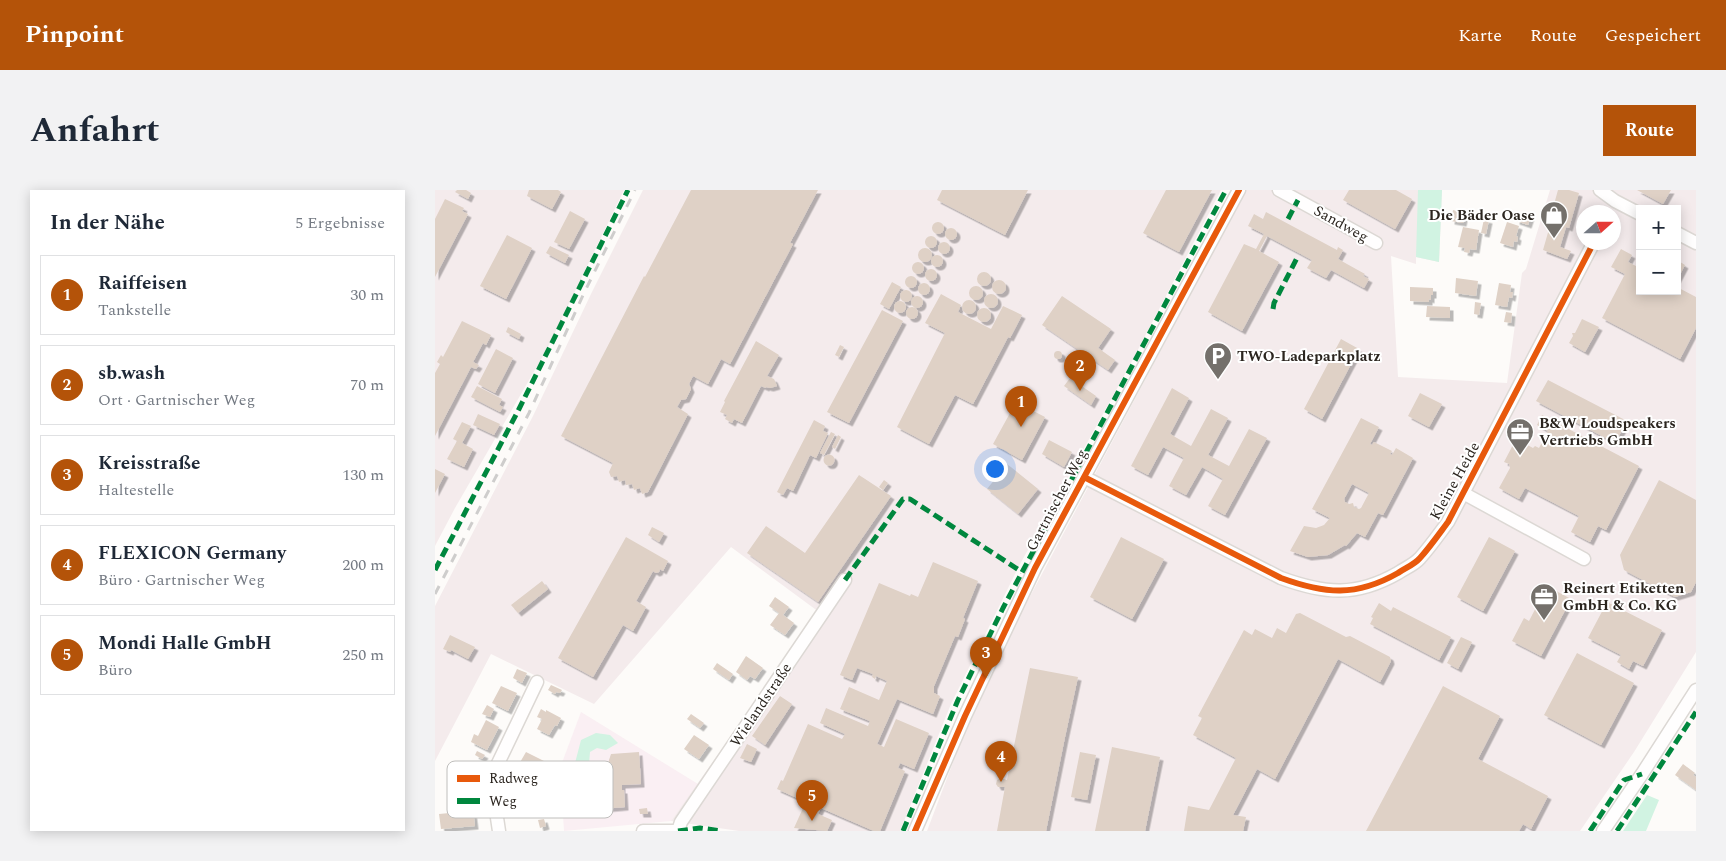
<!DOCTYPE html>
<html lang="de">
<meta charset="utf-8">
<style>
body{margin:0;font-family:Spectral,serif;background:#f2f2f3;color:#1f2937}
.controls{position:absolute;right:15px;top:15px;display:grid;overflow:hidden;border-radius:0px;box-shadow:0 2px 12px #0003}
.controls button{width:45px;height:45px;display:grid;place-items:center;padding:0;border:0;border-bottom:1px solid #e0e1e3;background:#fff;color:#1f2937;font:25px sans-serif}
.compass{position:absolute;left:1141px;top:15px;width:45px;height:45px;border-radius:50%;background:#fff;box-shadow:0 2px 12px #0003;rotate:69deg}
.you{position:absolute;left:559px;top:278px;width:18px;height:18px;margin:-12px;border:4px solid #fff;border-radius:50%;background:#1a73e8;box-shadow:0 0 0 8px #1a73e833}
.badge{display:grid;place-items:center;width:32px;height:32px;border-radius:50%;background:#b45309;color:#fff;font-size:16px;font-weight:700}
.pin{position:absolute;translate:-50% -41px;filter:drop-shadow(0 1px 2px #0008)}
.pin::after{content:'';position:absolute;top:26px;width:18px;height:15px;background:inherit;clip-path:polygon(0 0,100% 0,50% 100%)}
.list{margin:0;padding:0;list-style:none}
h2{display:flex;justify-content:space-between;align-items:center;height:65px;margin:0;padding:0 20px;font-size:21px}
h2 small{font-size:16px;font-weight:400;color:#747a83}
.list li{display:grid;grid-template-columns:32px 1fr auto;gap:15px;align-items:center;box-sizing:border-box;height:80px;margin:0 10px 10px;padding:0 10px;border:1px solid #e0e1e3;border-radius:0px}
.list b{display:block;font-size:19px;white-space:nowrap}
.list p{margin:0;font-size:16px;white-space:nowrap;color:#747a83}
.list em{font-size:16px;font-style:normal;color:#747a83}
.map{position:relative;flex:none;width:1261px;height:641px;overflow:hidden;border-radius:0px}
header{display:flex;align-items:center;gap:30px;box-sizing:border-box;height:70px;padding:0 25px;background:#b45309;color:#fff}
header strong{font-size:24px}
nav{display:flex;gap:28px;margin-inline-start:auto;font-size:18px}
.intro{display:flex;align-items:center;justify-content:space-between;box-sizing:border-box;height:120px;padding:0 30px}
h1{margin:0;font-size:35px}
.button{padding:12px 22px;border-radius:0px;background:#b45309;color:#fff;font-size:18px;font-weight:700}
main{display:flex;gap:30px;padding:0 30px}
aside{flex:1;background:#fff;border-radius:0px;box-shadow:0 2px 12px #0003}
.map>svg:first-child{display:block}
.commercial{fill:#faeff3}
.industrial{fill:#f4ebec;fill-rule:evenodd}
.green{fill:#d1f3e2}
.building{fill:#dfd1c6;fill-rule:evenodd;filter:url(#shadow)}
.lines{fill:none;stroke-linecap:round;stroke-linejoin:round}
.minor-casing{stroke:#dcd8d4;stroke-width:15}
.minor{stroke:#fffefe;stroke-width:12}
.rail{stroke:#cecdcc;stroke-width:3;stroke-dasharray:9 9;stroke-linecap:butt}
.quiet{stroke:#00873e;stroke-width:5;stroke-dasharray:10 5;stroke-linecap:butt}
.cycleway-casing{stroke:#fff;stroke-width:9}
.cycleway{stroke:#e8590c;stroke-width:6}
.labels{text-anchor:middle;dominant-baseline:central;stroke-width:4;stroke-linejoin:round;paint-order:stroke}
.poi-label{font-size:15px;font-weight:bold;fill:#2b251f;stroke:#fff;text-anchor:start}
.street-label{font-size:15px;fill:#2b251f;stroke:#fff}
.key{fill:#fff;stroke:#bfbebc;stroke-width:1}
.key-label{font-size:14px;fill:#2b251f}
</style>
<header>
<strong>Pinpoint</strong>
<nav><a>Karte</a><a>Route</a><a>Gespeichert</a></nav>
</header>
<div class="intro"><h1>Anfahrt</h1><a class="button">Route</a></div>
<main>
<aside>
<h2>In der Nähe<small>5 Ergebnisse</small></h2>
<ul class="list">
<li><span class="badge">1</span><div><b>Raiffeisen</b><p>Tankstelle</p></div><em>30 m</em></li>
<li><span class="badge">2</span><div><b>sb.wash</b><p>Ort · Gartnischer Weg</p></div><em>70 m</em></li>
<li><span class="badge">3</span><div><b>Kreisstraße</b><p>Haltestelle</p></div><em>130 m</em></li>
<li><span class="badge">4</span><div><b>FLEXICON Germany</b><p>Büro · Gartnischer Weg</p></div><em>200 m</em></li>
<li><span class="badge">5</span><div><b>Mondi Halle GmbH</b><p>Büro</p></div><em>250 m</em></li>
</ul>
</aside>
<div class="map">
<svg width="1261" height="641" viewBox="0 0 1261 641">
<defs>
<filter id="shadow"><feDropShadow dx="3.5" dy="3.5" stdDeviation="0" flood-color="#0004"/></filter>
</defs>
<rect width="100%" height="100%" fill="#fdfbf9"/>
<path class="commercial" d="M 146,522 L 263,594 L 236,631 L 129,641 L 125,578 Z"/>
<path class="industrial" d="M 0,0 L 189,0 L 112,159 L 20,318 L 0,356 Z
M 208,0 L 786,0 L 695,175 L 584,376 L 516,514 L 465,641 L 304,641 L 236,631 L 384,422 L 296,357 L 159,514 L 56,464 L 0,571 L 0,416 L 98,226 L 156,104 Z
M 811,0 L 1007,0 L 1004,72 L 981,67 L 981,74 L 956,66 L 963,187 L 1072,193 L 1087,83 L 1091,79 L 1115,0 L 1261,0 L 1261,462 L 1199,562 L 1145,641 L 492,641 L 533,533 L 583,429 ZM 1205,19 L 1242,19 L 1242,101 L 1205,101 ZM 1148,22 L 1178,22 L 1178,52 L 1148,52 Z"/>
<path class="green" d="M 983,0 L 1007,0 L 1004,72 L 981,67 Z
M 161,543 L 175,545 L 183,553 L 171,560 L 162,558 L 155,562 L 154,574 L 155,589 L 140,590 L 139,577 L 146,550 Z
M 1212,605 L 1224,610 L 1211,641 L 1188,641 Z"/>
<path class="building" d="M 22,0 L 31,0 L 36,3 L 33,9 L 20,2 Z
M 94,0 L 123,0 L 126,2 L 117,19 L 92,6 Z
M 256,0 L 383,0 L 355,53 L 358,54 L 295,174 L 286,169 L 273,194 L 258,186 L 254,194 L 256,199 L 251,209 L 246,210 L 242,217 L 253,224 L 213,302 L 207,304 L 205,298 L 199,300 L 197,294 L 191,295 L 190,290 L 184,292 L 182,286 L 176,287 L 174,282 L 178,273 L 126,246 L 209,86 L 210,87 Z
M 507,0 L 593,0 L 570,45 L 502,10 Z
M 731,0 L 777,0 L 744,62 L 708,43 Z
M 914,0 L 961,0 L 977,9 L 960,39 L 908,10 Z
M 1123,0 L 1134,0 L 1144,3 L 1134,38 L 1131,37 L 1125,57 L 1136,61 L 1132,69 L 1108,60 L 1114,39 L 1117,39 L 1119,33 L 1114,32 Z
M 1202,0 L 1236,0 L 1228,14 Z
M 10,9 L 29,18 L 27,21 L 33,24 L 0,87 L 0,29 Z
M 1018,20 L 1030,23 L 1028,33 L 1016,31 Z
M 135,21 L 150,29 L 134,59 L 119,52 Z
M 831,22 L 902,60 L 903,57 L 908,60 L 903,69 L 930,84 L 928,86 L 934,89 L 929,98 L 896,80 L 891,88 L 872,78 L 877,70 L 832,46 L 824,61 L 844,72 L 807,141 L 773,122 L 809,54 L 821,59 L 829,44 L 813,36 L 819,24 L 828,29 Z
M 1083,22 L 1096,26 L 1093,35 L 1081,31 Z
M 1049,29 L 1054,30 L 1051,44 L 1046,43 Z
M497 38a6 6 0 1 1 12 0a6 6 0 1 1-12 0Z
M 1072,32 L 1084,36 L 1081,46 L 1083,47 L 1082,52 L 1079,51 L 1078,57 L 1065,53 Z
M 1028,37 L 1044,40 L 1041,60 L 1035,59 L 1034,63 L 1029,62 L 1030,58 L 1023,57 Z
M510 44a6 6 0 1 1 12 0a6 6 0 1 1-12 0Z
M 72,45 L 97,58 L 71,109 L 45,96 Z
M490 52a6 6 0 1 1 12 0a6 6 0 1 1-12 0Z
M503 58a6 6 0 1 1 12 0a6 6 0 1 1-12 0Z
M 115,56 L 134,65 L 130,73 L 111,63 Z
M483 65a7 7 0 1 1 14 0a7 7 0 1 1-14 0Z
M 1186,59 L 1197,65 L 1193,72 L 1205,78 L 1205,101 L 1242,101 L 1242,97 L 1261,107 L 1261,138 L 1245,169 L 1167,128 L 1190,84 L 1176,77 Z
M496 71a6 6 0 1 1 12 0a6 6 0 1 1-12 0Z
M 1242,70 L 1250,75 L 1242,90 Z
M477 78a6 6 0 1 1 12 0a6 6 0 1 1-12 0Z
M490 85a6 6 0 1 1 12 0a6 6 0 1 1-12 0Z
M542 89a7 7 0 1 1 14 0a7 7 0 1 1-14 0Z
M470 92a6 6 0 1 1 12 0a6 6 0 1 1-12 0Z
M 1021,88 L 1043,91 L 1041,106 L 1020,103 Z
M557 97a7 7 0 1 1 14 0a7 7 0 1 1-14 0Z
M 457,92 L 466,97 L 454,119 L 445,114 Z
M483 99a6 6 0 1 1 12 0a6 6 0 1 1-12 0Z
M 1064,93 L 1076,95 L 1075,102 L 1078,102 L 1077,108 L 1074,107 L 1072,117 L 1060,115 Z
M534 103a7 7 0 1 1 14 0a7 7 0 1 1-14 0Z
M 975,97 L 998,98 L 998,105 L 996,105 L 996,110 L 994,109 L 994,112 L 975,111 Z
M465 106a6 6 0 1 1 12 0a6 6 0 1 1-12 0Z
M549 111a7 7 0 1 1 14 0a7 7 0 1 1-14 0Z
M 506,104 L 526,115 L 523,122 L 556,139 L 568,116 L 587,125 L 575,148 L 573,147 L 561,170 L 538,214 L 520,205 L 494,254 L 462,237 L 510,143 L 490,133 Z
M 627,106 L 676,139 L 663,158 L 680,170 L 673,180 L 607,135 Z
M476 112a6 6 0 1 1 12 0a6 6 0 1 1-12 0Z
M527 117a7 7 0 1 1 14 0a7 7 0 1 1-14 0Z
M459 117a6 6 0 1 1 12 0a6 6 0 1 1-12 0Z
M 1040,112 L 1046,113 L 1044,125 L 1039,124 Z
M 992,116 L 1015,117 L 1015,128 L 991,127 Z
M471 123a6 6 0 1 1 12 0a6 6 0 1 1-12 0Z
M542 125a7 7 0 1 1 14 0a7 7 0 1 1-14 0Z
M 447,120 L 468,131 L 414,233 L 392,222 Z
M 1071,122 L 1077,123 L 1076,133 L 1069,132 Z
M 1147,129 L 1164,137 L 1150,162 L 1134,153 L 1138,146 L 1137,143 L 1140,143 Z
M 27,131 L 56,145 L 51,155 L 48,153 L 38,172 L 44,175 L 41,179 L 36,177 L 0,246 L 0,183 L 5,174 L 2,172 L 6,165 L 8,167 Z
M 73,137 L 86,144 L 84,149 L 71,142 Z
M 906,149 L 924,159 L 887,229 L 869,219 Z
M 321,151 L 344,165 L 332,186 L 339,189 L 342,196 L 335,198 L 331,197 L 331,198 L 326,196 L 307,233 L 299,229 L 297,233 L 290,229 L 292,225 L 285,222 L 290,212 L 289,211 Z
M 405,155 L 409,157 L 404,167 L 400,165 Z
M 61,159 L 78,168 L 60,203 L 43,194 Z
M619 165a4 4 0 1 1 8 0a4 4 0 1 1-8 0Z
M 635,188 L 661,206 L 656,215 L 629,196 Z
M 1113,190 L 1192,231 L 1180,253 L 1101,211 Z
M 42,196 L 67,209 L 64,215 L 68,217 L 65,222 L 36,207 Z
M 737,198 L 754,208 L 735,244 L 756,256 L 776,219 L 793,228 L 773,265 L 794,276 L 814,239 L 832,248 L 790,325 L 773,316 L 788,289 L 767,277 L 751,305 L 734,296 L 749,268 L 728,257 L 713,285 L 696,276 Z
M 985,203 L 1007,214 L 994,237 L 973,226 Z
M 581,212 L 610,227 L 587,270 L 558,254 Z
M 43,224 L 65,234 L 59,245 L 38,235 Z
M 1107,225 L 1204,276 L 1171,340 L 1163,336 L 1155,352 L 1136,342 L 1144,326 L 1090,298 L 1084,309 L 1064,298 L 1075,278 L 1074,274 L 1069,272 L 1081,249 L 1098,258 L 1100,256 L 1104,258 L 1113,241 L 1102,235 Z
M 926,228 L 944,237 L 935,254 L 937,255 L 939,252 L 957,261 L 955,264 L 957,265 L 961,258 L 978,268 L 948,325 L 943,323 L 930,347 L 922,343 L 911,356 L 910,355 L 893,365 L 873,367 L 855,361 L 869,336 L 881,338 L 889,335 L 895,328 L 877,319 ZM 917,294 L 934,303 L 926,318 L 924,319 L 919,317 L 918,313 L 914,314 L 910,312 L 909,309 Z
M 379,230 L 390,236 L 388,241 L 393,243 L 381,268 L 375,265 L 358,301 L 352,298 L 348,305 L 342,302 Z
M 27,232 L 36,236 L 27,253 L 38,259 L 29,277 L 12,269 L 22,251 L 18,249 Z
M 396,242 L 400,244 L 389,265 L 385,263 Z
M 403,245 L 406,247 L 400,259 L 397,257 Z
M 614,250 L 637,262 L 629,277 L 607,264 Z
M388.5 270a5.5 5.5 0 1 1 11 0a5.5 5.5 0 1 1-11 0Z
M 572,274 L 603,299 L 583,324 L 552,299 Z
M 0,279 L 10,284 L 0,303 Z
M 424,285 L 456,306 L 383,412 L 312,363 L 331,336 L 370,363 Z
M 449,290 L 453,293 L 448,300 L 444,297 Z
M 1224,290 L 1261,310 L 1261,392 L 1256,402 L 1240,407 L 1189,380 L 1185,365 Z
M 217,337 L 229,343 L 224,352 L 213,345 Z
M 191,347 L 233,371 L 228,381 L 225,379 L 224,382 L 221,383 L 218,381 L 201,411 L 211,417 L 198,441 L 188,435 L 158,487 L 123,468 Z
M 686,347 L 729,369 L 697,429 L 655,407 Z
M 1054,347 L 1080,361 L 1048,421 L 1022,407 Z
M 498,372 L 543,391 L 528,428 L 530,429 L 523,447 L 520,446 L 499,496 L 499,503 L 505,506 L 498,524 L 462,509 L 442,554 L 449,557 L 461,529 L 494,543 L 479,579 L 465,573 L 463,578 L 470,581 L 445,641 L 439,641 L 386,618 L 383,624 L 397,630 L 392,641 L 359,638 L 368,618 L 378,622 L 380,616 L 342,599 L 346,590 L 348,591 L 373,534 L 407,549 L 410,544 L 385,533 L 391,518 L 433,536 L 435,531 L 405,519 L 414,497 L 444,510 L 452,491 L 441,486 L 440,489 L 437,487 L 438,484 L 422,478 L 417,490 L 405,485 L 444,393 L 475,406 L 476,404 L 483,407 Z
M 107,391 L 113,399 L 83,423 L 76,415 Z
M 1112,396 L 1136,409 L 1106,466 L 1077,451 L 1089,428 L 1094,431 Z
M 340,407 L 354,417 L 348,425 L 359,433 L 350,445 L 335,435 L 344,423 L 334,416 Z
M 1172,412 L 1227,440 L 1208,476 L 1198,471 L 1194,479 L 1182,472 L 1186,465 L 1153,448 Z
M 944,413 L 956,421 L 958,417 L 1016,447 L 1004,470 L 935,434 L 938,428 L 936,427 Z
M 865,423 L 911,447 L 915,446 L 955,467 L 956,471 L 945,492 L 903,469 L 840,589 L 822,579 L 798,625 L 811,627 L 808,641 L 749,641 L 753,616 L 774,620 L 801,568 L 758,545 L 767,528 L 763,526 L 809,440 L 817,445 L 820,439 L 837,448 L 842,438 L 851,443 L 861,424 Z
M 15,445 L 40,457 L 33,469 L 16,460 L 15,462 L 8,459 Z
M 1026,447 L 1037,452 L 1023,479 L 1012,473 Z
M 1142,463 L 1199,493 L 1166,555 L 1109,525 Z
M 311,466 L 328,478 L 320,489 L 315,486 L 312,490 L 301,482 Z
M 282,473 L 298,484 L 294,490 L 278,479 Z
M 595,478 L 643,487 L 630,547 L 611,641 L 562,641 L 570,597 L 563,597 L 561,594 L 562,590 L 566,588 L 572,590 Z
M 82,479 L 92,483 L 87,493 L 78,488 Z
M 116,495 L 127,500 L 125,503 L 121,502 L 120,504 L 113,500 Z
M 66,496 L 82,503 L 73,521 L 57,513 Z
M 1008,496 L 1065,526 L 1043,569 L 1113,606 L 1096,639 L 1088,634 L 1084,641 L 931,641 Z
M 345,506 L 357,514 L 330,555 L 317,546 Z
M 52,515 L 59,519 L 55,527 L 47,524 Z
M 106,519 L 111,522 L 111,520 L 126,528 L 122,536 L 120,535 L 114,545 L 102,539 L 107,529 L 102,527 Z
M 256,524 L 269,533 L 265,538 L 252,529 Z
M 51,530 L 64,537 L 52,560 L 36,552 L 39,544 L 43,546 Z
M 259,545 L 274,555 L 264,569 L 249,559 Z
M 312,554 L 322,559 L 316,572 L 305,568 Z
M 677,557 L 725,567 L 710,641 L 660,641 Z
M 42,561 L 50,565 L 47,569 L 40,565 Z
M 91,562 L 109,571 L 105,579 L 100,577 L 94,589 L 80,581 Z
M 204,562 L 206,594 L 187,595 L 187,600 L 189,600 L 190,617 L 168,619 L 168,617 L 163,617 L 162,605 L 167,604 L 167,602 L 169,602 L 165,577 L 173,573 L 176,564 Z
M 645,562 L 661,565 L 652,610 L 636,607 Z
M 1248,574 L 1260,583 L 1258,585 L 1261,587 L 1261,600 L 1240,585 Z
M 31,604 L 41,605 L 42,611 L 37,612 L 40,636 L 6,639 L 4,624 L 25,622 L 24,613 L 31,613 Z
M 212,618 L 213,624 L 205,624 L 204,619 Z
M 109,629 L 111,636 L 105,638 L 103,630 Z"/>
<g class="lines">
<g class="minor-casing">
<path id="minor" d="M 844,0 L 941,53
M 1165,0 L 1180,11 L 1205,24
M 1242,43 L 1261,53
M 649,287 L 846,388 C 890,404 921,407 963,383 C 970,378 979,375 985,368 C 995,357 1004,344 1013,332 L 1159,52
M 1028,303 L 1149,369
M 64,641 L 56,588 L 102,492
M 208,641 L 245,641
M 243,641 L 246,632 L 410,390
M 480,641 L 530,526 L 600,378 L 804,0
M 1168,641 L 1207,584 L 1261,500"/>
</g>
<use href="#minor" class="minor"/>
<path class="rail" d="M 0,404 L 94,223 L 150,101 L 200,0"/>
<path class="quiet" d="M 853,29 L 863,10
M 838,119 L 839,113 L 863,66
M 0,380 L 84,219 L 193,0
M 410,390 L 468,309 L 475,309 L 587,382
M 243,641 L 265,638 L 287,641
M 468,641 L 523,510 L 568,418 L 791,0
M 1155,641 L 1189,590 L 1207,584
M 1182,641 L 1261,522"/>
<g class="cycleway-casing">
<path id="cycleway" d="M 649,287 L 846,388 C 890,404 921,407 963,383 C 970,378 979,375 985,368 C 995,357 1004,344 1013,332 L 1159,52
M 480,641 L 530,526 L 600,378 L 804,0"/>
</g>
<use href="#cycleway" class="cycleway"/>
</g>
<defs>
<g id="shop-pin" transform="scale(1.4375)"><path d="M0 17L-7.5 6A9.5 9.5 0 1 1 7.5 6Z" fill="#74706b" stroke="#fff"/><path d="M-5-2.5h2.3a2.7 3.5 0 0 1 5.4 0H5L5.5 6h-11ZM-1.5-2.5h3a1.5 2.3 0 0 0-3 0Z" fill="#fff"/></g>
<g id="parking-pin" transform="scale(1.4375)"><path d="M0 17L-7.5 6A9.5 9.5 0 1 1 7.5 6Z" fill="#74706b" stroke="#fff"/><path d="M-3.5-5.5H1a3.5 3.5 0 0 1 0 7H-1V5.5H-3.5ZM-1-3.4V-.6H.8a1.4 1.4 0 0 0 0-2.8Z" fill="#fff"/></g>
<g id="office-pin" transform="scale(1.4375)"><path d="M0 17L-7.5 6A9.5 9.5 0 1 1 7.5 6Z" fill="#74706b" stroke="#fff"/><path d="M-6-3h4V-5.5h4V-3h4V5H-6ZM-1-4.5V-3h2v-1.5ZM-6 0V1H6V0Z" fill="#fff"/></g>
</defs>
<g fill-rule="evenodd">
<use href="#shop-pin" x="1119" y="25"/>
<use href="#parking-pin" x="783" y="166"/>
<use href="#office-pin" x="1085" y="242"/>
<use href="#office-pin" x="1109" y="407"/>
</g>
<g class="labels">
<g class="poi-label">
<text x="1100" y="25" text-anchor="end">Die Bäder Oase</text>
<text x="802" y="166">TWO-Ladeparkplatz</text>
<text x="1104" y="233">B&amp;W Loudspeakers<tspan x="1104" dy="17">Vertriebs GmbH</tspan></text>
<text x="1128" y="398">Reinert Etiketten<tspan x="1128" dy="17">GmbH &amp; Co. KG</tspan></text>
</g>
<g class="street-label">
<text transform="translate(906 34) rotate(29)">Sandweg</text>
<text transform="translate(1020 291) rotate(-61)">Kleine Heide</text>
<text transform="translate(622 310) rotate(-62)">Gartnischer Weg</text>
<text transform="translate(326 515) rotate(-56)">Wielandstraße</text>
</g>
</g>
<rect x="12" y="571" width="166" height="57" rx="8" class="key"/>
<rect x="22" y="585" width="23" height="7" fill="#e8590c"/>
<rect x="22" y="608" width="23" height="6" fill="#00873e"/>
<g class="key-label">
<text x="54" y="593">Radweg</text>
<text x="54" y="616">Weg</text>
</g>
</svg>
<div class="controls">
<button>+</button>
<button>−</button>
</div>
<svg class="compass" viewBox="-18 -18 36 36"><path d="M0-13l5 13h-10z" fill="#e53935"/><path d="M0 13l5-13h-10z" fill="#747a83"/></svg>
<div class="you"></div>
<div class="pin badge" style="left:586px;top:237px">1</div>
<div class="pin badge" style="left:645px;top:201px">2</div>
<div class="pin badge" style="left:551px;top:488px">3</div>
<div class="pin badge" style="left:566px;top:592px">4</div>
<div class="pin badge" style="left:377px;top:631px">5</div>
</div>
</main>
